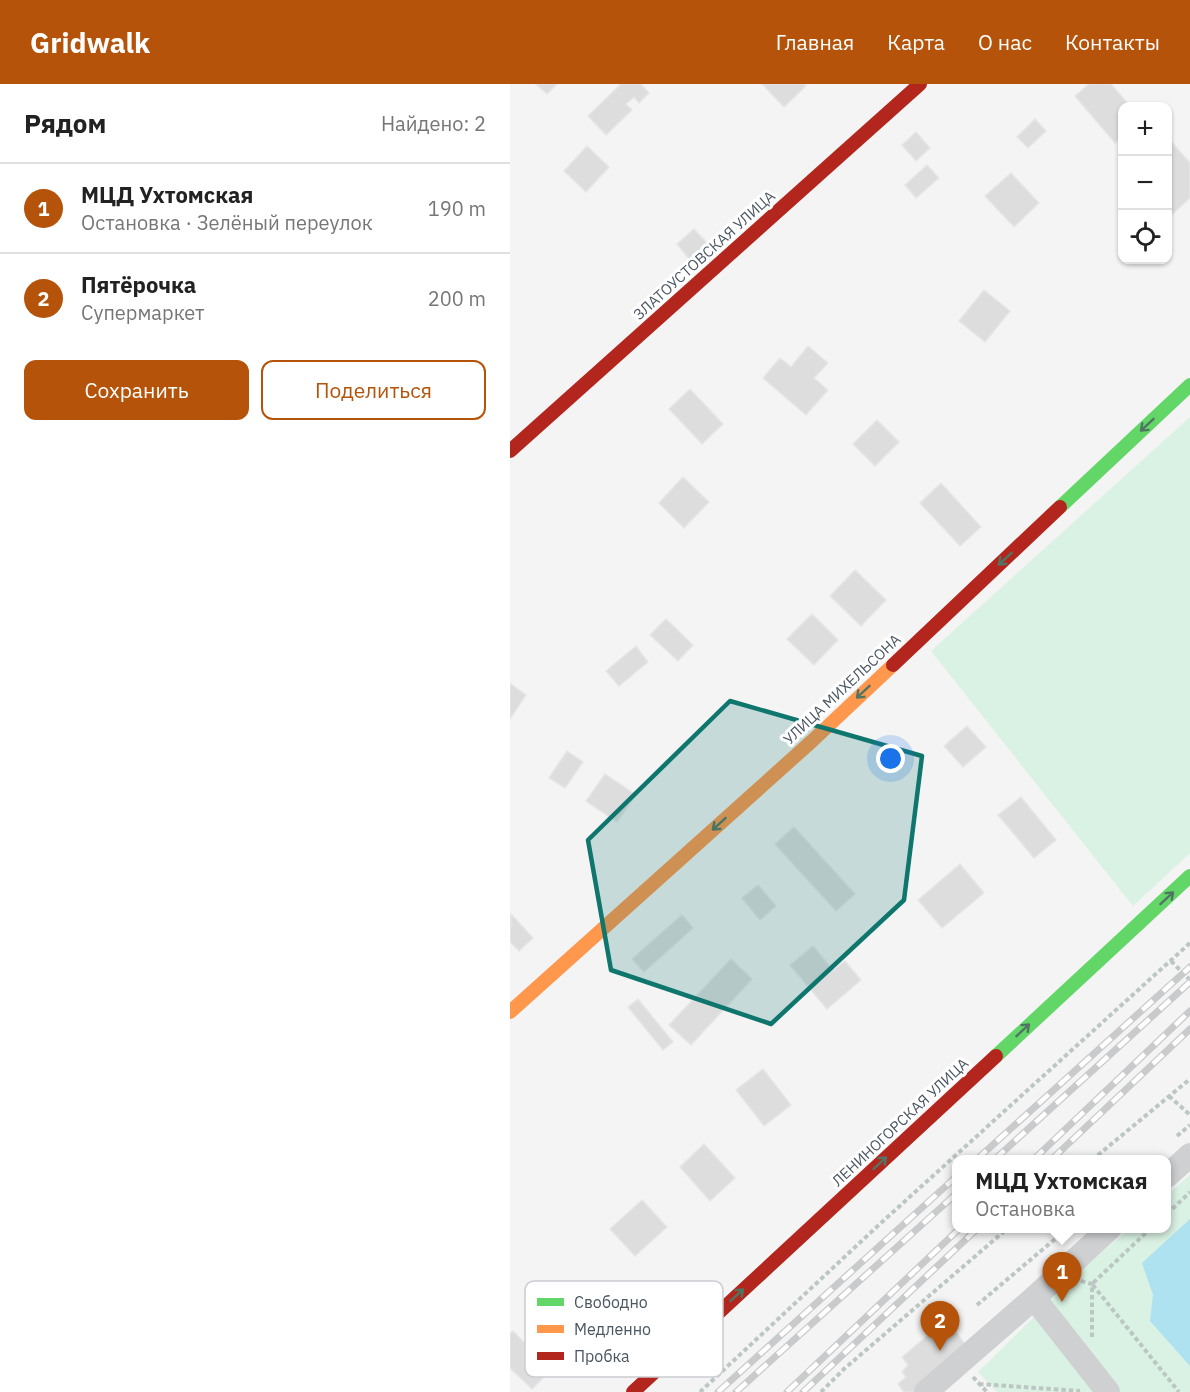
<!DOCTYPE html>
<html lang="ru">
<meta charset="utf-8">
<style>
body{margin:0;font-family:"IBM Plex Sans",sans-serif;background:#f2f2f2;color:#222}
.controls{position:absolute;right:18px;top:18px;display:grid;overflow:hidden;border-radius:12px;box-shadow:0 2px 4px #0004}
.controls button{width:54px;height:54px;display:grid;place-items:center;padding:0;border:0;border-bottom:2px solid #e0e0e0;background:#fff;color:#222;font:30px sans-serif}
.you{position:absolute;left:381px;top:675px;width:21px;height:21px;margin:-15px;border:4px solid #fff;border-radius:50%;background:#1a73e8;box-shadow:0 0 0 9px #1a73e833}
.badge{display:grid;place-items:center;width:39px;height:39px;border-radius:50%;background:#b45309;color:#fff;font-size:20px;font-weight:700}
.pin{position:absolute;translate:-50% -50px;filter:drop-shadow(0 2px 3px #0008)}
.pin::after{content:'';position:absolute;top:32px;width:21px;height:18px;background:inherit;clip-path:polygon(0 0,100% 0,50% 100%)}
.popup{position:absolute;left:442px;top:1071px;width:219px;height:78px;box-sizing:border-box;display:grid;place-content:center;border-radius:12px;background:#fff;filter:drop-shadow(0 2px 4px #0005);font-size:20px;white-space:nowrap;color:#767676}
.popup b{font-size:22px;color:#222}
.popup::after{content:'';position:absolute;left:50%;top:100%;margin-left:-12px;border:12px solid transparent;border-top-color:#fff}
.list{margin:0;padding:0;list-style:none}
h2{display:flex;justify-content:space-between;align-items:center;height:78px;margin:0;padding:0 24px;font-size:26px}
h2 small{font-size:20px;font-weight:400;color:#767676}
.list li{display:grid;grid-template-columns:39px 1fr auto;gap:18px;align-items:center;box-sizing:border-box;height:90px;padding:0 24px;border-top:2px solid #e0e0e0}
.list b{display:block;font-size:22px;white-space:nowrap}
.list p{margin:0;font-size:20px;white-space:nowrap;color:#767676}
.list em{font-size:20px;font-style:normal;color:#767676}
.actions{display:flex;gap:12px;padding:18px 24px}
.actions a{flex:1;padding:14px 0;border:2px solid #b45309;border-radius:12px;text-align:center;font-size:21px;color:#b45309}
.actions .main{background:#b45309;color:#fff}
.icon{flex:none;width:33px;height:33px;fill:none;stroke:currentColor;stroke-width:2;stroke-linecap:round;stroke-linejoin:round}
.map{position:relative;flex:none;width:680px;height:1308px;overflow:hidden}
header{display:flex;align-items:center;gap:36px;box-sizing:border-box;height:84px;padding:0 30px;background:#b45309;color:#fff}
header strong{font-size:28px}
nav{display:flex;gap:33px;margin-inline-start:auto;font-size:21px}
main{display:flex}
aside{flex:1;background:#fff}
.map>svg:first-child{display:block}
.green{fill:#d9f2e3}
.water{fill:#aee2f0}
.building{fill:#ddddde;stroke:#e5e6e7;stroke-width:1.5}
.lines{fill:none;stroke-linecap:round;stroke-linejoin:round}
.path{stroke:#bcc7c4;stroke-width:4;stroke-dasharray:4.5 3;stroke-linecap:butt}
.street{stroke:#ced0d2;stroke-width:24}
.fast{stroke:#63d668;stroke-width:14}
.slow{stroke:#ff974d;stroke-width:14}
.jam{stroke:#b3261e;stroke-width:14}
.rail-casing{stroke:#c9cacc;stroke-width:7}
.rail{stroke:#fff;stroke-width:4.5;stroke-dasharray:14;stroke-linecap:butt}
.oneway{stroke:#507663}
.marked{fill:#0f766e;fill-opacity:0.2;stroke:#0f766e;stroke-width:4.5;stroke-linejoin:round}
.labels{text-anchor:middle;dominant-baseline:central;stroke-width:6;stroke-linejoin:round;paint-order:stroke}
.street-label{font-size:15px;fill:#4a5661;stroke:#fff}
.key{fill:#fff;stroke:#c9ccd0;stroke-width:1.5}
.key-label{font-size:16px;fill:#4a5661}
</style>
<header>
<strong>Gridwalk</strong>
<nav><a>Главная</a><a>Карта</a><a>О нас</a><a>Контакты</a></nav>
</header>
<main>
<aside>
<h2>Рядом<small>Найдено: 2</small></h2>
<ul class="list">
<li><span class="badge">1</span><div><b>МЦД Ухтомская</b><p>Остановка · Зелёный переулок</p></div><em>190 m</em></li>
<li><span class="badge">2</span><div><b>Пятёрочка</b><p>Супермаркет</p></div><em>200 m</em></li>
</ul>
<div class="actions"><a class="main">Сохранить</a><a>Поделиться</a></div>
</aside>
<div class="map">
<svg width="680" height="1308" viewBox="0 0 680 1308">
<rect width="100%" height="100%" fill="#f4f4f4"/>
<path class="green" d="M 680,333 L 680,769 L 623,822 L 421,567 Z
M 680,1091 L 680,1308 L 610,1308 L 532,1220 L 619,1145 L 657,1144 L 657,1111 Z
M 527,1230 L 589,1308 L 487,1308 L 468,1288 Z"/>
<path class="water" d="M 680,1135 L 680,1282 L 640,1237 L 643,1211 L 632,1179 Z"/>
<path class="building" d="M 26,0 L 47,0 L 37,10 Z
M 111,0 L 131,0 L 139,9 L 129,19 L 124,13 L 116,20 L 122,26 L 96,51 L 78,32 Z
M 252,0 L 294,0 L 296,2 L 274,23 Z
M 579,0 L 601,0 L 620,22 L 612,22 L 612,53 L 605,59 L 565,12 Z
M 525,35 L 536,47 L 518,64 L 507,53 Z
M 406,48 L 420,64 L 406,77 L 392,61 Z
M 658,54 L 680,79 L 680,114 L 658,134 Z
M 77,62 L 99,83 L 76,108 L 54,87 Z
M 417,81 L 429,94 L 406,114 L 395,101 Z
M 501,89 L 529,119 L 504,143 L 475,112 Z
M 184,145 L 197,159 L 179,175 L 167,160 Z
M 474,206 L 500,227 L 475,258 L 449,237 Z
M 298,262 L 318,279 L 304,294 L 318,306 L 296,331 L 253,294 L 270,274 L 281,283 Z
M 180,305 L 213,340 L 192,360 L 159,325 Z
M 367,336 L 389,358 L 365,382 L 343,360 Z
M 173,393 L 199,418 L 174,444 L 149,419 Z
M 431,399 L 471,443 L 450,462 L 410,419 Z
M 345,486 L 376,516 L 351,542 L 320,512 Z
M 302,530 L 328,556 L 304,581 L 277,555 Z
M 156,535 L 183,561 L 168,577 L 140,551 Z
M 126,562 L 138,578 L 109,602 L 96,587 Z
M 1,600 L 16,611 L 0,635 L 0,601 Z
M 457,642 L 476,663 L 453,683 L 434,662 Z
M 57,667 L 73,678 L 55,704 L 39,694 Z
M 95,690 L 126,711 L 107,738 L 76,717 Z
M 511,713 L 546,756 L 524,774 L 488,731 Z
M 284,743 L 345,810 L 326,827 L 265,760 Z
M 450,780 L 474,809 L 432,844 L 408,816 Z
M 248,801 L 266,822 L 250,836 L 232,814 Z
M 1,830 L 23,854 L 9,867 L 0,858 Z
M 172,831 L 183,844 L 134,888 L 122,875 Z
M 303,862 L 323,886 L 335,877 L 351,896 L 317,925 L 280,881 Z
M 221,875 L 242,895 L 181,961 L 159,941 Z
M 128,915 L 163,958 L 153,966 L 118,923 Z
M 253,985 L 281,1021 L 254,1042 L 226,1006 Z
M 194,1060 L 225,1094 L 200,1117 L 170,1083 Z
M 132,1116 L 157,1143 L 125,1172 L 100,1145 Z
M 437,1235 L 457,1263 L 404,1308 L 394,1308 L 388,1300 L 396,1293 L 392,1288 L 398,1281 L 392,1273 Z
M 3,1247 L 41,1286 L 22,1305 L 0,1284 L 0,1250 Z"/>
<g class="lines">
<path class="path" d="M 661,877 L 680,896
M 659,1012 L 680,1031
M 667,1052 L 680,1041
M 582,1076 L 680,995
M 657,1130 L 680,1108
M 641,1144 L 582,1200 L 669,1308
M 571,1197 L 582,1200 L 582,1254
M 467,1221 L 558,1144
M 463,1293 L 477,1308
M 469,1300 L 570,1307
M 190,1308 L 372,1138 L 680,859
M 311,1308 L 334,1285 L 498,1144"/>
<path class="street" d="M 657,1092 L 680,1071
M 524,1214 L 598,1308
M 416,1308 L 524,1214 L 600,1144"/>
<path class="fast" d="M 550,423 L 680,301
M 486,972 L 680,792"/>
<path class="slow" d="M 0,928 L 302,657 L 383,581"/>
<path class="jam" d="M 0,367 L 410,0
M 383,581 L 550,423
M 123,1308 L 486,972"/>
<g class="rail-casing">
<path id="rail" d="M 466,1076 L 680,883
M 484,1076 L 680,898
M 523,1076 L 680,927
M 541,1076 L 680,945
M 208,1308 L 447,1092
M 226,1308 L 447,1109
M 277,1308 L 450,1144
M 293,1308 L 468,1144"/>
</g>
<use href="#rail" class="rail"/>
</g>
<defs><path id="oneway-shaft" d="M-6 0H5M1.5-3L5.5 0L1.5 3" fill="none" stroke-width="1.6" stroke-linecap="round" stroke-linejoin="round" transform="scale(1.5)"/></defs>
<g class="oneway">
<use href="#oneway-shaft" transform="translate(637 341) rotate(137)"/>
<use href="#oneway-shaft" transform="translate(495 475) rotate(137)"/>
<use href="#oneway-shaft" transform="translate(353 608) rotate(137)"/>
<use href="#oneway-shaft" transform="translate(209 740) rotate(138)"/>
<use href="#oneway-shaft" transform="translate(657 814) rotate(-43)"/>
<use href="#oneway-shaft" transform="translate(513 946) rotate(-43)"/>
<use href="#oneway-shaft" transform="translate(370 1079) rotate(-43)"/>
<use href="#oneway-shaft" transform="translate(227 1211) rotate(-43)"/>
</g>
<path class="marked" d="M 220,617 L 412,672 L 394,816 L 261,940 L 101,886 L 78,756 Z"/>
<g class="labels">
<g class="street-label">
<text transform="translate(194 171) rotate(-42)">ЗЛАТОУСТОВСКАЯ УЛИЦА</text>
<text transform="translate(332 605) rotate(-43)">УЛИЦА МИХЕЛЬСОНА</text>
<text transform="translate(390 1038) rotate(-43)">ЛЕНИНОГОРСКАЯ УЛИЦА</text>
</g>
</g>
<rect x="15" y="1197" width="198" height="96" rx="9" class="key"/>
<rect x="27" y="1214" width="27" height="8" fill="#63d668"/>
<rect x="27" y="1241" width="27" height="8" fill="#ff974d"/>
<rect x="27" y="1268" width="27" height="8" fill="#b3261e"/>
<g class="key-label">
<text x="64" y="1224">Свободно</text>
<text x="64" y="1251">Медленно</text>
<text x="64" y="1278">Пробка</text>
</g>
</svg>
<div class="controls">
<button>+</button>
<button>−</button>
<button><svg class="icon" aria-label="locate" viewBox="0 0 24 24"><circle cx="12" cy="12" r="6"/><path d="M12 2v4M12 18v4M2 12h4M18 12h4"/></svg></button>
</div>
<div class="you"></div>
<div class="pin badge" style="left:552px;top:1218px">1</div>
<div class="popup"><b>МЦД Ухтомская</b>Остановка</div>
<div class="pin badge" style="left:430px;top:1267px">2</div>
</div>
</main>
